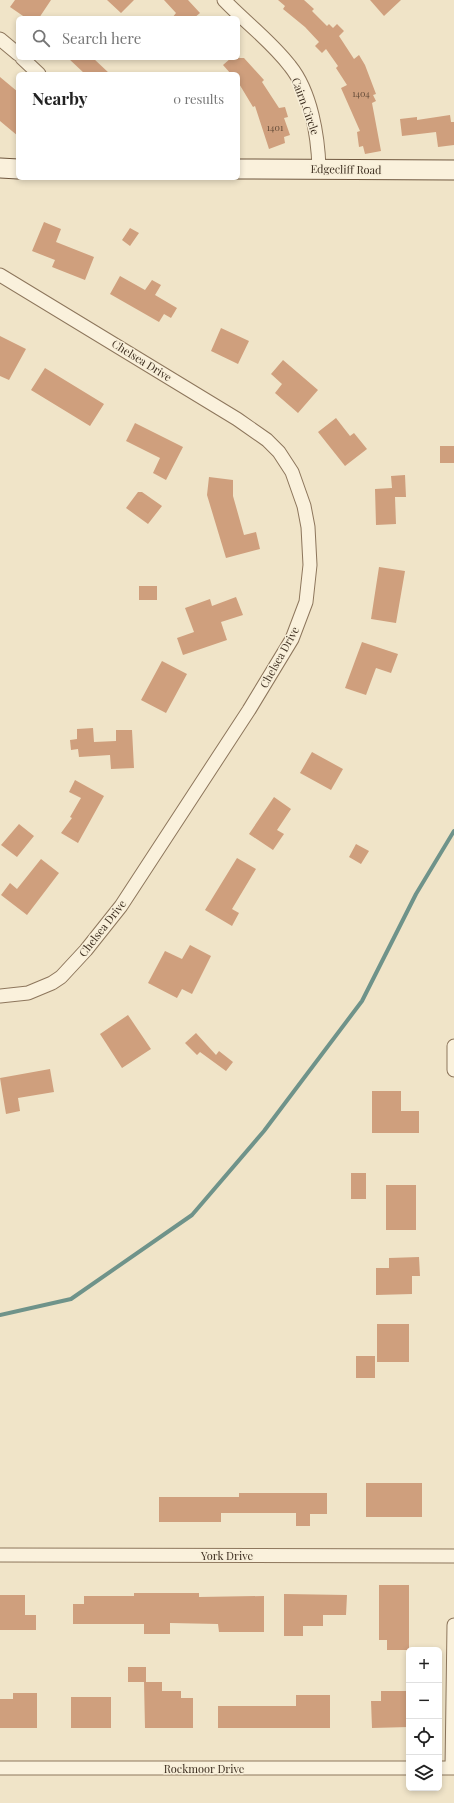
<!DOCTYPE html>
<meta charset="utf-8">
<style>
body{margin:0;font-family:"Playfair Display",serif;background:#f6f6f6;color:#222}
.controls{position:absolute;right:12px;bottom:12px;display:grid;overflow:hidden;border-radius:6px;box-shadow:0 2px 6px #0003}
.controls button{width:36px;height:36px;display:grid;place-items:center;padding:0;border:0;border-bottom:1px solid #e0e0e0;background:#fff;color:#222;font:20px sans-serif}
.list{margin:0;padding:0;list-style:none}
h2{display:flex;justify-content:space-between;align-items:center;height:52px;margin:0;padding:0 16px;font-size:17px}
h2 small{font-size:13px;font-weight:400;color:#767676}
.icon{flex:none;width:22px;height:22px;fill:none;stroke:currentColor;stroke-width:2;stroke-linecap:round;stroke-linejoin:round}
.map{position:relative;flex:none;width:454px;height:1803px;overflow:hidden}
.search{position:absolute;background:#fff;box-shadow:0 2px 6px #0003;left:16px;top:16px;width:224px;height:44px;display:flex;align-items:center;gap:10px;box-sizing:border-box;padding:0 14px;border-radius:6px;color:#767676;font-size:15px}
.panel{position:absolute;background:#fff;box-shadow:0 2px 6px #0003;left:16px;top:72px;width:224px;height:108px;border-radius:6px}
.map>svg:first-child{display:block}
.lines{fill:none;stroke-linecap:round;stroke-linejoin:round}
.stream{stroke:#6f938a;stroke-width:4}
.building{fill:#cf9f7d}
.street-casing{stroke:#8d765c;stroke-width:15}
.secondary-casing{stroke:#6f573f;stroke-width:21}
.street{stroke:#faf1dc;stroke-width:13}
.secondary{stroke:#faf1dc;stroke-width:19}
.labels{text-anchor:middle;dominant-baseline:central;stroke-width:3;stroke-linejoin:round;paint-order:stroke}
.number-label{font-size:9px;fill:#624a37}
.street-label{font-size:11px;fill:#3d2e20;stroke:#f7eed8}
</style>
<div class="map">
<svg width="454" height="1803" viewBox="0 0 454 1803">
<rect width="100%" height="100%" fill="#f0e4c8"/>
<g class="lines">
<path class="stream" d="M 0,1315 L 71,1299 L 192,1215 L 264,1131 L 362,1001 L 416,894 L 454,831"/>
</g>
<path class="building" d="M 15,0 L 51,0 L 39,18 L 26,18 L 10,7 Z
M 107,0 L 134,0 L 121,13 Z
M 164,0 L 188,0 L 200,13 L 194,18 L 172,18 L 176,13 Z
M 278,0 L 304,0 L 314,9 L 312,11 L 327,26 L 329,24 L 333,28 L 337,24 L 344,31 L 339,36 L 354,59 L 359,55 L 365,65 L 376,94 L 373,95 L 376,101 L 372,103 L 381,151 L 365,154 L 363,146 L 359,147 L 357,132 L 360,131 L 341,88 L 347,85 L 336,68 L 338,66 L 326,49 L 322,53 L 315,46 L 319,42 L 305,27 L 283,9 L 285,6 Z
M 370,0 L 401,0 L 384,16 Z
M 68,58 L 93,58 L 110,74 L 85,74 Z
M 231,58 L 244,58 L 264,80 L 262,82 L 279,108 L 285,107 L 288,117 L 284,118 L 290,135 L 284,137 L 285,143 L 269,149 L 255,106 L 253,107 L 238,82 L 238,74 L 231,74 L 223,65 Z
M 0,77 L 18,92 L 18,136 L 0,121 Z
M 450,115 L 451,122 L 454,122 L 454,145 L 438,147 L 436,132 L 402,136 L 400,119 L 417,117 L 417,120 Z
M 44,222 L 61,229 L 56,242 L 94,257 L 85,280 L 52,267 L 55,260 L 32,251 Z
M 130,228 L 139,233 L 130,246 L 122,240 Z
M 120,276 L 145,290 L 152,280 L 161,285 L 155,295 L 177,308 L 171,318 L 164,314 L 159,322 L 110,294 Z
M 221,328 L 249,341 L 238,364 L 211,351 Z
M 0,336 L 26,349 L 9,380 L 0,376 Z
M 283,360 L 318,390 L 298,413 L 275,393 L 282,384 L 271,374 Z
M 45,368 L 104,404 L 90,426 L 31,390 Z
M 336,418 L 350,436 L 354,433 L 367,449 L 345,466 L 318,432 Z
M 135,423 L 183,447 L 166,480 L 153,473 L 160,458 L 126,441 Z
M 440,446 L 454,446 L 454,463 L 440,463 Z
M 405,475 L 406,497 L 395,497 L 396,524 L 376,525 L 375,489 L 392,488 L 391,476 Z
M 209,477 L 233,480 L 233,496 L 244,535 L 256,532 L 260,549 L 226,558 L 207,495 Z
M 138,492 L 142,492 L 162,506 L 148,524 L 126,508 Z
M 379,567 L 405,571 L 396,623 L 371,619 Z
M 139,586 L 157,586 L 157,600 L 139,600 Z
M 236,597 L 243,615 L 221,622 L 227,640 L 183,655 L 177,638 L 194,632 L 185,608 L 210,599 L 212,606 Z
M 362,642 L 398,654 L 391,673 L 376,668 L 366,695 L 345,688 Z
M 162,661 L 187,674 L 166,713 L 141,700 Z
M 93,728 L 94,742 L 116,741 L 116,730 L 132,730 L 134,768 L 111,769 L 110,755 L 79,757 L 78,749 L 71,750 L 70,740 L 77,739 L 77,729 Z
M 312,752 L 343,769 L 331,790 L 300,773 Z
M 75,780 L 104,796 L 78,843 L 61,833 L 72,818 L 70,817 L 81,798 L 69,792 Z
M 274,797 L 291,809 L 277,830 L 284,834 L 273,850 L 249,834 Z
M 19,824 L 34,836 L 17,857 L 1,845 Z
M 356,844 L 369,851 L 361,864 L 349,857 Z
M 237,858 L 256,869 L 232,909 L 239,913 L 232,926 L 205,910 Z
M 41,859 L 59,873 L 27,915 L 1,895 L 10,883 L 17,889 Z
M 190,945 L 211,956 L 192,994 L 182,989 L 177,998 L 148,983 L 165,951 L 182,959 Z
M 128,1015 L 151,1049 L 122,1068 L 100,1034 Z
M 196,1033 L 216,1055 L 219,1051 L 233,1062 L 226,1071 L 200,1052 L 197,1055 L 185,1043 Z
M 50,1069 L 54,1092 L 18,1098 L 20,1111 L 6,1114 L 0,1078 Z
M 372,1091 L 401,1091 L 401,1111 L 419,1111 L 419,1133 L 372,1133 Z
M 351,1173 L 366,1173 L 366,1199 L 351,1199 Z
M 386,1185 L 416,1185 L 416,1230 L 386,1230 Z
M 419,1257 L 420,1276 L 412,1276 L 412,1294 L 376,1295 L 376,1268 L 389,1268 L 389,1258 Z
M 377,1324 L 409,1324 L 409,1362 L 377,1362 Z
M 356,1356 L 375,1356 L 375,1378 L 356,1378 Z
M 366,1483 L 422,1483 L 422,1517 L 366,1517 Z
M 239,1493 L 327,1493 L 327,1514 L 310,1514 L 310,1526 L 296,1526 L 296,1513 L 221,1513 L 221,1522 L 159,1522 L 159,1497 L 239,1497 Z
M 379,1585 L 409,1585 L 409,1650 L 387,1650 L 387,1640 L 379,1640 Z
M 134,1593 L 199,1593 L 199,1597 L 264,1596 L 264,1632 L 219,1632 L 218,1624 L 170,1623 L 170,1634 L 144,1634 L 144,1624 L 73,1624 L 73,1604 L 84,1604 L 84,1596 L 134,1596 Z
M 284,1594 L 347,1595 L 346,1615 L 323,1615 L 323,1626 L 303,1626 L 303,1636 L 284,1636 Z
M 0,1595 L 25,1595 L 25,1615 L 36,1615 L 36,1630 L 0,1630 Z
M 128,1667 L 146,1667 L 146,1682 L 162,1682 L 162,1691 L 181,1691 L 181,1698 L 193,1698 L 193,1728 L 145,1728 L 144,1682 L 128,1682 Z
M 381,1691 L 407,1691 L 409,1727 L 372,1728 L 371,1701 L 381,1701 Z
M 13,1693 L 37,1693 L 37,1728 L 0,1728 L 0,1699 L 13,1699 Z
M 296,1695 L 330,1695 L 330,1728 L 218,1728 L 218,1706 L 296,1706 Z
M 71,1697 L 111,1697 L 111,1728 L 71,1728 Z"/>
<g class="lines">
<g class="street-casing">
<path id="street" d="M 224,0 C 245,22 271,41 290,66 C 311,92 318,136 319,168
M 0,39 L 18,54
M 22,58 L 39,74
M 0,275 L 237,419 L 267,440 L 279,452 L 292,472 L 304,506 L 308,527 L 310,565 L 306,602 L 292,639 L 249,710 L 121,906 L 86,950 L 61,977 L 52,983 L 28,993 L 0,996
M 454,1046 L 454,1070
M 0,1555 L 454,1556
M 0,1768 L 409,1768
M 439,1768 L 454,1768
M 452,1768 L 454,1625"/>
</g>
<g class="secondary-casing">
<path id="secondary" d="M 0,168 L 18,169
M 238,169 L 454,170"/>
</g>
<use href="#street" class="street"/>
<use href="#secondary" class="secondary"/>
</g>
<g class="labels">
<g class="number-label">
<text x="361" y="93">1404</text>
<text x="275" y="127">1401</text>
</g>
<g class="street-label">
<text transform="translate(306 106) rotate(70)">Cairn Circle</text>
<text transform="translate(346 169) rotate(1)">Edgecliff Road</text>
<text transform="translate(142 360) rotate(32)">Chelsea Drive</text>
<text transform="translate(279 657) rotate(-61)">Chelsea Drive</text>
<text transform="translate(102 928) rotate(-52)">Chelsea Drive</text>
<text x="227" y="1555">York Drive</text>
<text x="204" y="1768">Rockmoor Drive</text>
</g>
</g>
</svg>
<div class="controls">
<button>+</button>
<button>−</button>
<button><svg class="icon" aria-label="locate" viewBox="0 0 24 24"><circle cx="12" cy="12" r="6"/><path d="M12 2v4M12 18v4M2 12h4M18 12h4"/></svg></button>
<button><svg class="icon" aria-label="layers" viewBox="0 0 24 24"><path d="M12 4l9 5-9 5-9-5zM3 14l9 5 9-5"/></svg></button>
</div>
<div class="search"><svg class="icon" aria-label="search" viewBox="0 0 24 24"><circle cx="10" cy="10" r="6"/><path d="M15 15l6 6"/></svg>Search here</div>
<section class="panel">
<h2>Nearby<small>0 results</small></h2>
<ul class="list">
</ul>
</section>
</div>
